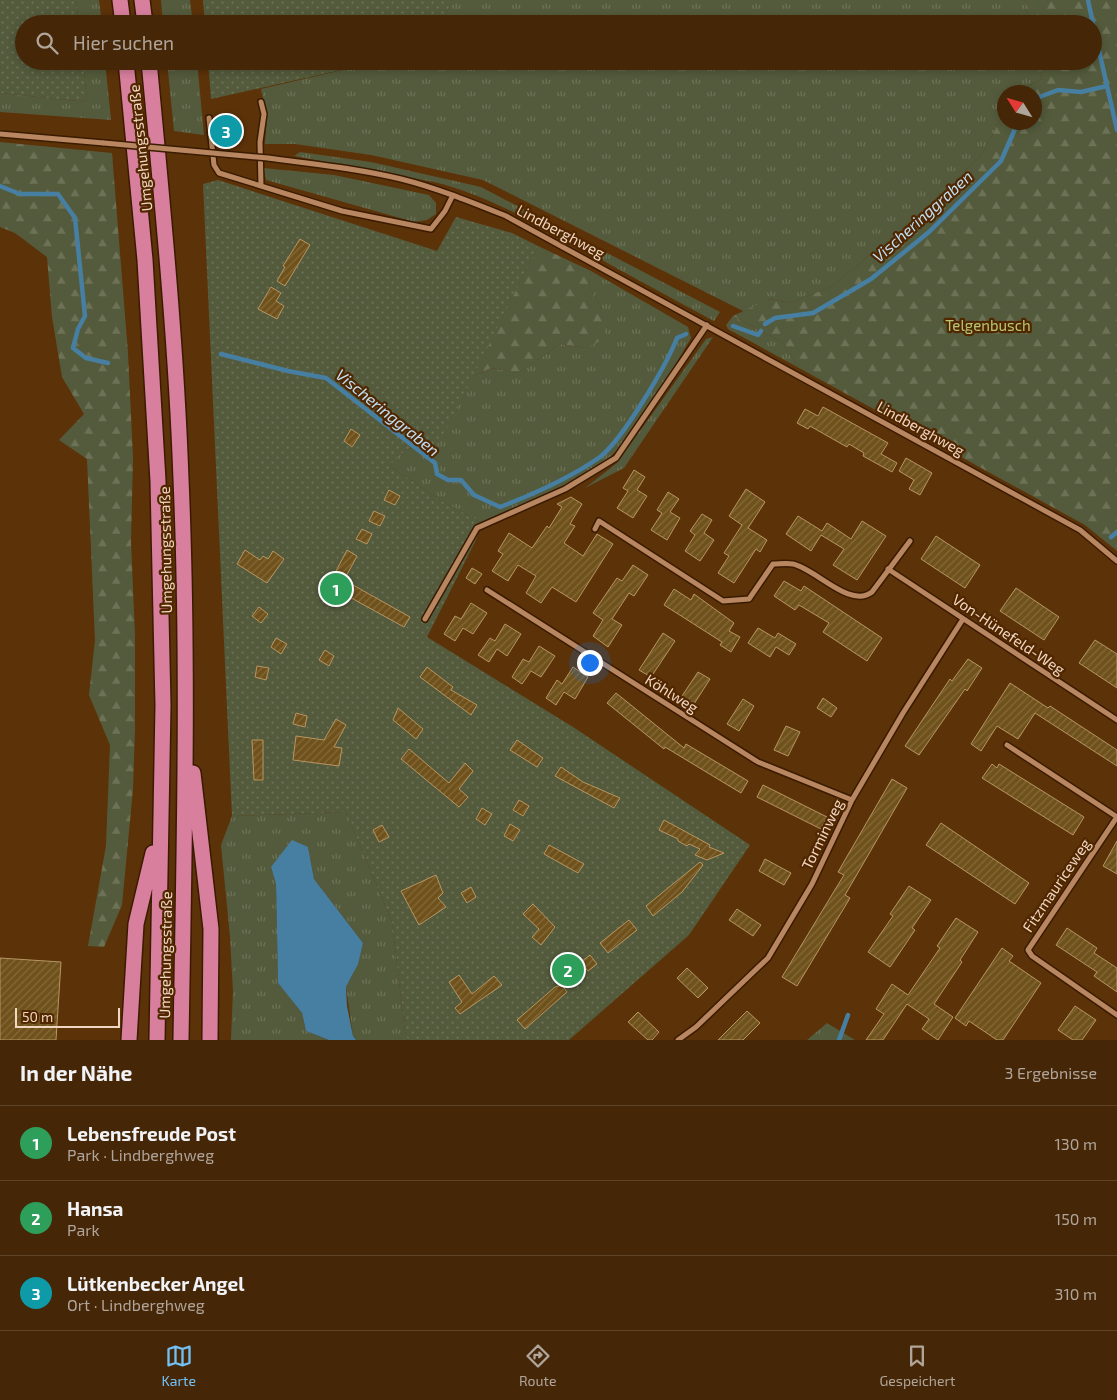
<!DOCTYPE html>
<html lang="de">
<meta charset="utf-8">
<style>
body{margin:0;font-family:"Exo 2",sans-serif;background:#4f3215;color:#f1f3f6}
.compass{position:absolute;left:997px;top:85px;width:45px;height:45px;border-radius:50%;background:#452607;box-shadow:0 2px 8px #0003;rotate:307deg}
.scale{position:absolute;left:15px;bottom:12px;width:105px;box-sizing:border-box;padding-left:5px;border:2px solid #f1d6c2;border-top:0;font-size:14px;line-height:18px;white-space:nowrap;color:#f1d6c2;-webkit-text-stroke:4px #512700;paint-order:stroke}
.you{position:absolute;left:589px;top:662px;width:18px;height:18px;margin:-12px;border:4px solid #fff;border-radius:50%;background:#1a73e8;box-shadow:0 0 0 8px #1a73e833}
.badge{display:grid;place-items:center;width:32px;height:32px;border-radius:50%;background:#71c1f5;color:#fff;font-size:16px;font-weight:700}
.pin{position:absolute;translate:-50% -50%;border:2px solid #fff;box-shadow:0 1px 5px #0006}
.list{margin:0;padding:0;list-style:none}
h2{display:flex;justify-content:space-between;align-items:center;height:65px;margin:0;padding:0 20px;font-size:21px}
h2 small{font-size:16px;font-weight:400;color:#b0a59b}
.list li{display:grid;grid-template-columns:32px 1fr auto;gap:15px;align-items:center;box-sizing:border-box;height:75px;padding:0 20px;border-top:1px solid #5d4328}
.list b{display:block;font-size:19px;white-space:nowrap}
.list p{margin:0;font-size:16px;white-space:nowrap;color:#b0a59b}
.list em{font-size:16px;font-style:normal;color:#b0a59b}
.icon{flex:none;width:28px;height:28px;fill:none;stroke:currentColor;stroke-width:2;stroke-linecap:round;stroke-linejoin:round}
.map{position:relative;flex:none;width:1117px;height:1040px;overflow:hidden}
.search{position:absolute;background:#452607;box-shadow:0 2px 8px #0003;left:15px;right:15px;top:15px;height:55px;display:flex;align-items:center;gap:12px;box-sizing:border-box;padding:0 18px;border-radius:28px;color:#b0a59b;font-size:19px}
.sheet{height:290px;background:#452607}
nav{display:flex;justify-content:space-around;align-items:center;box-sizing:border-box;height:70px;border-top:1px solid #5d4328;background:#452607;font-size:14px;color:#b0a59b}
nav a{display:grid;justify-items:center;gap:2px}
nav .on{color:#71c1f5}
.map>svg:first-child{display:block}
.grass{fill:url(#grass-tufts)}
.forest{fill:url(#forest-firs)}
.garden{fill:url(#garden-dots)}
.water{fill:#477fa2}
.lines{fill:none;stroke-linecap:round;stroke-linejoin:round}
.stream{stroke:#477fa2;stroke-width:4.5}
.building{fill:url(#building-hatch);stroke:#b79662}
.street-casing{stroke:#3b1b00;stroke-width:8}
.highway-casing{stroke:#3b1b00;stroke-width:18}
.street{stroke:#b88761;stroke-width:5}
.highway{stroke:#d87f9e;stroke-width:15}
.street-bridge-casing{stroke:#3b1b00;stroke-width:8;stroke-linecap:butt}
.street-bridge{stroke:#b88761;stroke-width:5}
.labels{text-anchor:middle;dominant-baseline:central;stroke-width:4.5;stroke-linejoin:round;paint-order:stroke}
.street-label{font-size:15px;fill:#f1d6c2;stroke:#512700}
.park-label{font-size:15px;fill:#b7c874;stroke:#512700}
.water-label{font-size:16px;font-style:italic;fill:#c1e0f5;stroke:#512700}
</style>
<div class="map">
<svg width="1117" height="1040" viewBox="0 0 1117 1040">
<defs>
<pattern id="grass-tufts" width="24" height="20" patternUnits="userSpaceOnUse" patternTransform="scale(1.25)"><rect width="24" height="20" fill="#545b3c"/><path d="M3 7l-1-3M5 7V3M7 7l1-3M15 17l-1-3M17 17v-4M19 17l1-3" fill="none" stroke="#6d7257"/></pattern>
<pattern id="forest-firs" width="22" height="20" patternUnits="userSpaceOnUse" patternTransform="scale(1.25)"><rect width="22" height="20" fill="#545b3c"/><path d="M5 1l3.5 6h-7zM16 11l3.5 6h-7z" fill="#6d7257"/></pattern>
<pattern id="garden-dots" width="8" height="8" patternUnits="userSpaceOnUse" patternTransform="scale(1.25)"><rect width="8" height="8" fill="#545b3c"/><path d="M2 2h.1M6 6h.1" fill="none" stroke="#6d7257" stroke-width="1.8" stroke-linecap="round"/></pattern>
<pattern id="building-hatch" width="6" height="6" patternUnits="userSpaceOnUse" patternTransform="scale(1.25)"><rect width="6" height="6" fill="#6f511b"/><path d="M-1 1l2-2M0 6l6-6M5 7l2-2" fill="none" stroke="#84693a"/></pattern>
</defs>
<rect width="100%" height="100%" fill="#5c3209"/>
<path class="grass" d="M 76,0 L 99,0 L 102,24 L 79,24 Z
M 161,0 L 190,0 L 193,24 L 163,24 Z
M 453,0 L 1024,0 L 1030,24 L 441,24 Z
M 83,61 L 105,61 L 111,120 L 0,112 L 0,93 L 87,102 Z
M 167,61 L 197,61 L 204,135 L 174,131 Z
M 381,61 L 1038,61 L 1042,79 L 1016,92 L 1004,92 L 1004,113 L 981,156 L 907,225 L 832,286 L 791,303 L 769,299 L 745,312 L 483,180 L 371,155 L 295,144 L 265,144 L 267,116 L 261,89 Z
M 300,152 L 371,162 L 481,187 L 720,312 L 714,321 C 667,296 620,270 573,244 C 529,220 484,194 434,182 L 294,156 Z
M 263,168 L 334,175 L 429,195 L 436,203 L 436,214 L 427,220 L 414,222 L 266,180 Z
M 591,271 L 688,327 L 691,338 C 669,374 643,425 613,454 C 579,487 523,501 482,523 L 440,500 L 390,466 C 402,448 414,445 435,447 L 472,377 L 491,368 L 518,373 L 561,344 L 587,348 L 602,309 L 589,285 Z
M 733,316 L 782,342 L 799,368 L 728,329 L 726,325 Z
M 713,337 L 624,468 L 585,488 L 617,463 L 706,339 Z
M 346,812 L 392,922 L 405,1032 L 408,1040 L 356,1040 L 353,1036 L 346,987 L 354,972 L 363,943 L 314,879 L 308,847 L 271,867 L 276,884 L 278,983 L 302,1013 L 306,1031 L 329,1040 L 231,1040 L 233,991 L 230,937 L 221,845 L 232,816 Z
M 827,1023 L 855,1040 L 807,1040 Z"/>
<path class="forest" d="M 1024,0 L 1117,0 L 1117,551 L 1085,525 L 799,368 L 782,342 L 733,316 L 769,299 L 791,303 L 832,286 L 907,225 L 981,156 L 1004,113 L 1004,122 L 1034,122 L 1034,92 L 1016,92 L 1042,79 L 1038,61 L 1093,61 L 1093,24 L 1030,24 Z
M 0,142 L 112,153 L 128,353 L 133,458 L 131,542 L 135,636 L 135,728 L 133,789 L 122,905 L 104,947 L 88,946 L 106,846 L 110,745 L 89,695 L 95,640 L 87,459 L 59,440 L 84,414 L 62,377 L 52,317 L 47,257 L 15,233 L 0,227 Z
M 538,246 L 591,271 L 589,285 L 602,309 L 605,338 L 587,348 L 561,344 L 518,373 L 491,368 L 472,377 Z"/>
<path class="garden" d="M 0,0 L 76,0 L 79,24 L 24,24 L 24,61 L 83,61 L 87,102 L 0,93 Z
M 203,0 L 453,0 L 441,24 L 205,24 Z
M 208,61 L 381,61 L 211,99 Z
M 218,180 L 437,251 L 456,217 L 512,233 L 538,246 L 451,421 L 435,447 C 414,445 403,448 390,466 L 440,500 L 482,523 L 475,542 L 427,637 L 573,727 L 750,845 L 689,935 L 569,1040 L 408,1040 L 405,1032 L 392,922 L 346,812 L 232,816 L 203,184 Z"/>
<path class="water" d="M 292,840 L 308,847 L 314,879 L 363,943 L 358,964 L 346,987 L 347,1006 L 353,1036 L 356,1040 L 329,1040 L 306,1031 L 302,1013 L 278,983 L 276,884 L 271,867 Z"/>
<g class="lines">
<path class="stream" d="M 1088,0 L 1093,24
M 1093,24 L 1117,130
M 1034,99 L 1058,90 L 1081,92 L 1107,86
M 0,186 L 20,194 L 58,194 L 75,218 L 85,316 L 78,329 L 73,348 L 86,358 L 108,363
M 765,324 L 775,318 L 813,313 L 871,279 L 929,232 L 1001,161 L 1018,122
M 733,326 L 758,335 L 761,331
M 221,354 L 288,371 L 326,378 L 435,463 L 437,474 L 448,480 L 461,480 L 474,495 L 500,507 C 534,494 570,478 600,457 C 623,439 666,366 677,338 L 686,334
M 1111,537 L 1117,532
M 839,1040 L 848,1015"/>
</g>
<path class="building" d="M 300,239 L 310,245 L 285,286 L 277,281 L 285,267 L 283,266 Z
M 271,287 L 281,293 L 276,301 L 284,306 L 277,319 L 258,309 Z
M 823,407 L 888,443 L 881,454 L 897,463 L 892,472 L 863,456 L 864,453 L 849,444 L 847,447 L 810,426 L 808,429 L 797,423 L 805,409 L 818,416 Z
M 351,429 L 360,435 L 352,447 L 344,441 Z
M 906,458 L 932,473 L 920,495 L 909,489 L 914,480 L 899,471 Z
M 634,470 L 645,477 L 637,490 L 647,496 L 633,518 L 617,508 L 628,491 L 623,488 Z
M 746,489 L 765,502 L 748,528 L 767,540 L 760,552 L 756,549 L 734,583 L 718,573 L 729,556 L 724,553 L 742,525 L 729,516 Z
M 389,490 L 400,496 L 395,505 L 384,500 Z
M 668,492 L 679,499 L 670,512 L 680,518 L 667,540 L 651,530 L 662,513 L 657,510 Z
M 571,497 L 582,504 L 570,524 L 575,526 L 564,543 L 583,556 L 597,534 L 613,544 L 576,602 L 552,587 L 541,603 L 526,593 L 536,576 L 518,565 L 508,581 L 492,571 L 503,554 L 498,551 L 509,533 L 532,548 L 547,526 L 549,528 L 562,507 L 557,504 Z
M 374,511 L 385,516 L 380,526 L 369,521 Z
M 702,514 L 712,520 L 704,533 L 714,540 L 700,561 L 685,551 L 695,535 L 690,531 Z
M 798,516 L 822,531 L 827,523 L 851,539 L 862,521 L 886,536 L 857,580 L 833,565 L 844,549 L 821,535 L 811,551 L 786,534 Z
M 362,529 L 372,534 L 367,544 L 356,539 Z
M 936,536 L 980,565 L 965,588 L 921,559 Z
M 245,550 L 260,560 L 263,556 L 268,559 L 273,551 L 284,559 L 267,583 L 237,564 Z
M 347,550 L 357,556 L 344,580 L 410,617 L 404,627 L 324,583 L 329,573 L 334,575 Z
M 633,565 L 648,575 L 634,596 L 629,593 L 612,619 L 622,625 L 608,647 L 593,636 L 603,620 L 593,613 L 617,578 L 622,581 Z
M 472,568 L 482,574 L 475,584 L 466,578 Z
M 784,581 L 801,591 L 804,586 L 882,638 L 867,661 L 823,632 L 829,623 L 799,605 L 795,610 L 774,596 Z
M 1016,588 L 1059,617 L 1044,640 L 1000,611 Z
M 674,589 L 691,600 L 694,594 L 734,623 L 729,631 L 740,637 L 731,652 L 720,645 L 722,642 L 664,605 Z
M 471,603 L 487,613 L 473,634 L 463,628 L 455,641 L 444,634 L 455,616 L 461,619 Z
M 259,607 L 268,614 L 261,623 L 252,616 Z
M 505,624 L 521,634 L 507,656 L 497,649 L 489,662 L 478,655 L 490,638 L 495,641 Z
M 758,628 L 775,638 L 778,633 L 796,644 L 789,655 L 776,647 L 770,657 L 748,643 Z
M 663,633 L 675,641 L 651,677 L 639,670 Z
M 276,638 L 287,644 L 281,654 L 271,647 Z
M 1095,640 L 1117,654 L 1117,688 L 1079,663 Z
M 539,646 L 555,656 L 541,677 L 531,671 L 522,684 L 512,677 L 523,659 L 529,662 Z
M 325,650 L 334,656 L 329,666 L 319,660 Z
M 968,659 L 982,668 L 967,691 L 965,689 L 919,755 L 905,746 L 950,679 L 952,681 Z
M 257,666 L 269,668 L 266,680 L 255,677 Z
M 427,667 L 453,687 L 451,690 L 477,705 L 471,715 L 420,677 Z
M 573,667 L 588,677 L 575,699 L 564,692 L 556,705 L 546,698 L 557,680 L 562,684 Z
M 698,672 L 710,679 L 694,704 L 682,696 Z
M 1010,683 L 1048,708 L 1050,706 L 1117,750 L 1117,766 L 1035,713 L 1018,739 L 997,726 L 981,751 L 971,744 Z
M 616,693 L 684,748 L 686,744 L 748,781 L 741,793 L 665,747 L 664,749 L 607,703 Z
M 823,698 L 837,708 L 831,717 L 817,708 Z
M 743,699 L 754,706 L 739,731 L 727,724 Z
M 398,708 L 423,729 L 416,739 L 393,720 Z
M 296,713 L 307,716 L 305,727 L 293,724 Z
M 336,719 L 346,725 L 334,747 L 342,748 L 339,766 L 293,760 L 296,736 L 324,740 Z
M 786,726 L 800,732 L 788,756 L 774,750 Z
M 252,740 L 263,740 L 263,780 L 254,780 Z
M 517,740 L 543,758 L 537,767 L 510,750 Z
M 409,749 L 449,783 L 465,763 L 473,771 L 459,789 L 468,797 L 459,807 L 401,759 Z
M 992,764 L 997,768 L 999,764 L 1084,817 L 1073,835 L 982,778 Z
M 561,767 L 583,782 L 620,798 L 614,808 L 555,776 Z
M 892,779 L 907,788 L 845,895 L 850,898 L 797,986 L 782,977 L 844,875 L 838,872 Z
M 763,785 L 827,817 L 821,829 L 757,797 Z
M 519,800 L 529,806 L 523,816 L 513,810 Z
M 482,808 L 492,814 L 485,825 L 476,819 Z
M 664,820 L 710,845 L 709,847 L 724,853 L 707,860 L 695,855 L 700,849 L 689,844 L 687,846 L 678,841 L 678,839 L 659,830 Z
M 941,823 L 1029,883 L 1015,904 L 926,845 Z
M 510,824 L 520,830 L 513,841 L 504,836 Z
M 382,825 L 389,837 L 379,842 L 373,830 Z
M 1117,841 L 1117,874 L 1103,866 Z
M 549,845 L 584,864 L 578,873 L 544,854 Z
M 765,859 L 791,873 L 784,885 L 759,871 Z
M 700,862 L 703,865 L 682,892 L 653,916 L 646,906 Z
M 436,875 L 443,893 L 438,898 L 446,907 L 419,925 L 401,891 Z
M 909,886 L 931,900 L 912,928 L 915,930 L 890,967 L 868,952 L 893,916 L 890,914 Z
M 471,887 L 476,897 L 467,903 L 461,893 Z
M 533,904 L 555,927 L 541,945 L 532,937 L 539,929 L 523,914 Z
M 737,909 L 761,925 L 753,936 L 729,920 Z
M 956,918 L 978,932 L 960,960 L 962,962 L 934,1004 L 953,1017 L 938,1040 L 922,1029 L 929,1019 L 907,1004 L 883,1040 L 866,1040 L 884,1014 L 876,1009 L 892,984 L 908,995 L 940,948 L 937,946 Z
M 629,920 L 637,930 L 608,953 L 600,943 Z
M 1067,928 L 1097,948 L 1094,953 L 1117,968 L 1117,992 L 1094,976 L 1097,972 L 1056,945 Z
M 1002,948 L 1013,956 L 1009,961 L 1041,983 L 1003,1040 L 997,1040 L 969,1021 L 966,1026 L 955,1018 Z
M 590,955 L 597,964 L 588,971 L 581,962 Z
M 0,958 L 61,962 L 56,1040 L 0,1040 Z
M 687,968 L 708,988 L 698,998 L 677,978 Z
M 459,975 L 472,994 L 494,976 L 502,985 L 460,1014 L 455,1008 L 462,1002 L 449,982 Z
M 562,985 L 567,992 L 525,1029 L 517,1020 L 555,987 Z
M 1075,1006 L 1096,1020 L 1082,1040 L 1073,1040 L 1058,1030 Z
M 747,1011 L 760,1023 L 743,1040 L 718,1040 Z
M 638,1012 L 659,1032 L 652,1040 L 648,1040 L 628,1022 Z"/>
<g class="lines">
<g class="street-casing">
<path id="street" d="M 261,102 L 264,114 L 260,142 L 261,186
M 209,118 L 214,165 L 219,173 L 342,211 L 431,229 L 445,211 L 453,195
M 0,134 L 104,143
M 268,158 C 312,164 357,168 401,179 C 437,188 471,202 506,216 L 1080,530 L 1117,561
M 595,529 L 599,521 L 723,601 L 749,599 L 773,564 C 779,564 787,563 793,564 C 816,569 850,609 872,592 L 910,541
M 888,569 L 1117,720
M 487,590 L 758,762 L 852,800
M 425,619 L 477,528 L 565,489 L 616,458 L 707,325
M 1007,745 L 1117,817
M 1117,817 L 1028,950 L 1032,956 L 1117,1015
M 678,1040 L 696,1027 L 768,958 L 812,884 L 852,800 L 903,713 L 963,619"/>
</g>
<g class="highway-casing">
<path id="highway" d="M 120,0 L 123,24
M 142,0 L 145,24
M 126,61 L 145,260 L 158,481 L 163,705 L 157,1040
M 149,61 C 162,200 176,339 181,479 C 189,666 184,853 181,1040
M 193,773 L 211,929 L 210,1040
M 129,1040 L 136,924 L 153,853"/>
</g>
<use href="#street" class="street"/>
<use href="#highway" class="highway"/>
<g class="street-bridge-casing">
<path id="street-bridge" d="M 104,143 L 268,158"/>
</g>
<use href="#street-bridge" class="street-bridge"/>
</g>
<g class="labels">
<g class="street-label">
<text transform="translate(140 148) rotate(-96)">Umgehungsstraße</text>
<text transform="translate(561 231) rotate(28)">Lindberghweg</text>
<text transform="translate(921 428) rotate(29)">Lindberghweg</text>
<text transform="translate(165 550) rotate(-91)">Umgehungsstraße</text>
<text transform="translate(1009 634) rotate(34)">Von-Hünefeld-Weg</text>
<text transform="translate(672 693) rotate(32)">Köhlweg</text>
<text transform="translate(822 834) rotate(-64)">Torminweg</text>
<text transform="translate(1056 885) rotate(-56)">Fitzmauriceweg</text>
<text transform="translate(165 955) rotate(-89)">Umgehungsstraße</text>
</g>
<g class="park-label">
<text x="988" y="325">Telgenbusch</text>
</g>
<g class="water-label">
<text transform="translate(922 216) rotate(-42)">Vischeringgraben</text>
<text transform="translate(388 412) rotate(39)">Vischeringgraben</text>
</g>
</g>
</svg>
<svg class="compass" viewBox="-18 -18 36 36"><path d="M0-13l5 13h-10z" fill="#e53935"/><path d="M0 13l5-13h-10z" fill="#b0a59b"/></svg>
<div class="scale">50 m</div>
<div class="you"></div>
<div class="pin badge" style="left:336px;top:589px;background:#2e9e5b">1</div>
<div class="pin badge" style="left:568px;top:970px;background:#2e9e5b">2</div>
<div class="pin badge" style="left:226px;top:131px;background:#0f9aa8">3</div>
<div class="search"><svg class="icon" aria-label="search" viewBox="0 0 24 24"><circle cx="10" cy="10" r="6"/><path d="M15 15l6 6"/></svg>Hier suchen</div>
</div>
<section class="sheet">
<h2>In der Nähe<small>3 Ergebnisse</small></h2>
<ul class="list">
<li><span class="badge" style="background:#2e9e5b">1</span><div><b>Lebensfreude Post</b><p>Park · Lindberghweg</p></div><em>130 m</em></li>
<li><span class="badge" style="background:#2e9e5b">2</span><div><b>Hansa</b><p>Park</p></div><em>150 m</em></li>
<li><span class="badge" style="background:#0f9aa8">3</span><div><b>Lütkenbecker Angel</b><p>Ort · Lindberghweg</p></div><em>310 m</em></li>
</ul>
</section>
<nav>
<a class="on"><svg class="icon" aria-label="map" viewBox="0 0 24 24"><path d="M3 6l6-2 6 2 6-2v14l-6 2-6-2-6 2zM9 4v14M15 6v14"/></svg>Karte</a>
<a><svg class="icon" aria-label="directions" viewBox="0 0 24 24"><path d="M12 3l9 9-9 9-9-9zM9 14v-3h6M13 9l2 2-2 2"/></svg>Route</a>
<a><svg class="icon" aria-label="saved" viewBox="0 0 24 24"><path d="M7 4h10v16l-5-4-5 4z"/></svg>Gespeichert</a>
</nav>
